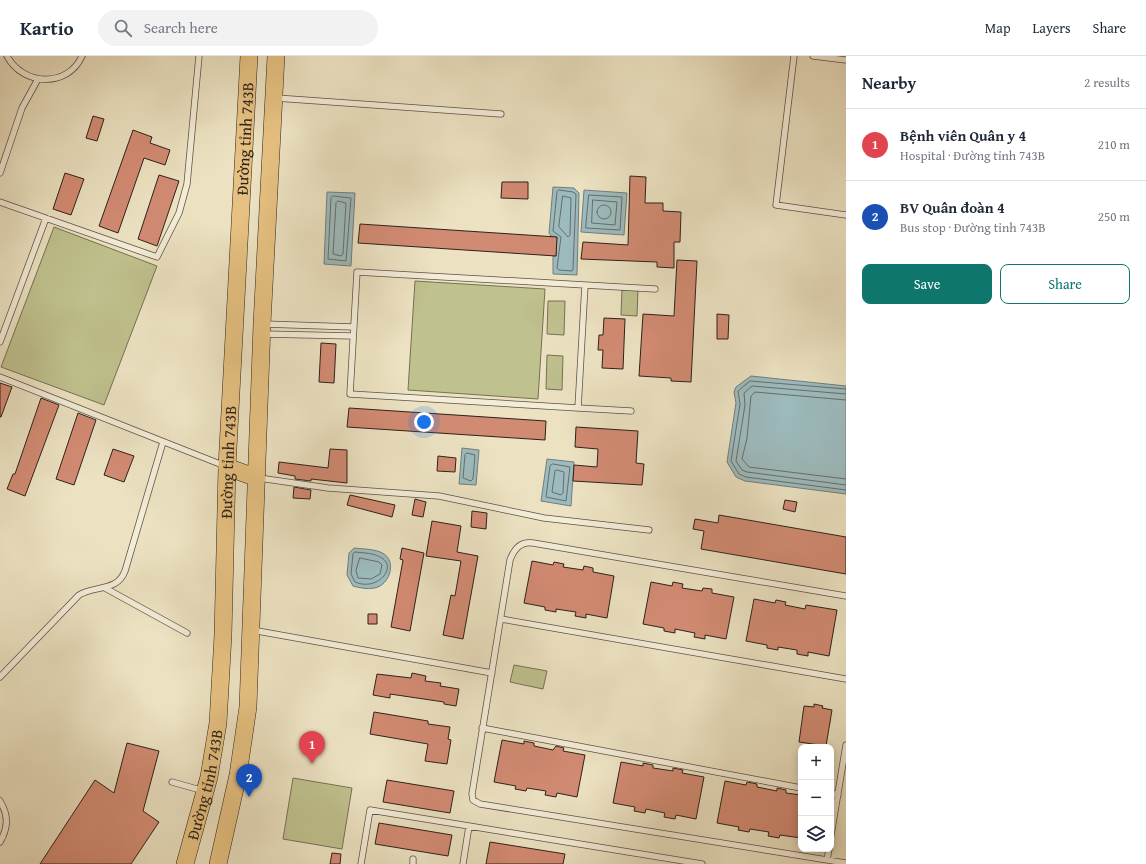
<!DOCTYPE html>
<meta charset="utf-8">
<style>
body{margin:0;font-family:"Gentium Book Plus",serif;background:#f2f2f3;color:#1f2937}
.controls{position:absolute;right:12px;bottom:12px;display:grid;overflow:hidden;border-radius:8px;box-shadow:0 2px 10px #0003}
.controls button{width:36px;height:36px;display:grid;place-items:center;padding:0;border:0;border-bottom:1px solid #e0e1e3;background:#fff;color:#1f2937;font:20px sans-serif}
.you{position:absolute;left:424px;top:366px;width:14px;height:14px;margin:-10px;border:3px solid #fff;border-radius:50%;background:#1a73e8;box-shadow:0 0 0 6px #1a73e833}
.badge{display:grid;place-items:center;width:26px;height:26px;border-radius:50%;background:#0f766e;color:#fff;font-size:13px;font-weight:700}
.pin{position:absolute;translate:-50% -33px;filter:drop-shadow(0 1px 2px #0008)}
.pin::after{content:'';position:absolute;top:21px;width:14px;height:12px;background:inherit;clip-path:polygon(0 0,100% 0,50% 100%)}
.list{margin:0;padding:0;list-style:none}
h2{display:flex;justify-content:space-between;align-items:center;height:52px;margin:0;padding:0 16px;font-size:17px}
h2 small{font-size:13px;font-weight:400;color:#747a83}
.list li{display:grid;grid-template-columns:26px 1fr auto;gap:12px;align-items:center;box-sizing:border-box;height:72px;padding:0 16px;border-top:1px solid #e0e1e3}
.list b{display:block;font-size:15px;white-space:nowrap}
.list p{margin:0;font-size:13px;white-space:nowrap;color:#747a83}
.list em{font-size:13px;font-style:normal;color:#747a83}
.actions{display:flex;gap:8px;padding:12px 16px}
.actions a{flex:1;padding:9px 0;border:1px solid #0f766e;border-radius:8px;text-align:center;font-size:14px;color:#0f766e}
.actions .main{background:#0f766e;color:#fff}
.icon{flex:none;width:22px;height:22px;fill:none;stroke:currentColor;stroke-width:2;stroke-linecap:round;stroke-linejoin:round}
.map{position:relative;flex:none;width:846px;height:808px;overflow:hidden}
header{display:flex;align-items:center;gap:24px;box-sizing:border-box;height:56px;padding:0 20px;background:#fff;border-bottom:1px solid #e0e1e3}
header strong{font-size:19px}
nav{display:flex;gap:22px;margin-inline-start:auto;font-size:14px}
.search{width:280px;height:36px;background:#f2f2f3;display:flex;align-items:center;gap:10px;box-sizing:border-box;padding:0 14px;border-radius:22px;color:#747a83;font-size:15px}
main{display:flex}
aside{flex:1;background:#fff}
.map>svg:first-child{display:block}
.green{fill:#bfc18e;stroke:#767154}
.water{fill:#9dbbbe;stroke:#707d7d}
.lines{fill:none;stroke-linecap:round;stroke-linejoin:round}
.shore{stroke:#656e6c;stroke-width:1}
.building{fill:#d28b73;stroke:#2d211b}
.service-casing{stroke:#5d5145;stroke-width:7}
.primary-casing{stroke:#2d211b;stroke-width:18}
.service{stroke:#f3ecd7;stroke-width:5.5}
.primary{stroke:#e6c181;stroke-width:17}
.labels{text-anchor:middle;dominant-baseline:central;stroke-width:3;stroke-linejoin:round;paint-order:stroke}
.street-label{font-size:16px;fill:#2d211b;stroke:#f3ecd7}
</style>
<header>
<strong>Kartio</strong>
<div class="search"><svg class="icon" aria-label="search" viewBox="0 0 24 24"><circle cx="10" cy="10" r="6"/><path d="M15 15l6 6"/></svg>Search here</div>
<nav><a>Map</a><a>Layers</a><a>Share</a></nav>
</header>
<main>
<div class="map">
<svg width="846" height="808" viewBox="0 0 846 808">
<rect width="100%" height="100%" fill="#ece2c2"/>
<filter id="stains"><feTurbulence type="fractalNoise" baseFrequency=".005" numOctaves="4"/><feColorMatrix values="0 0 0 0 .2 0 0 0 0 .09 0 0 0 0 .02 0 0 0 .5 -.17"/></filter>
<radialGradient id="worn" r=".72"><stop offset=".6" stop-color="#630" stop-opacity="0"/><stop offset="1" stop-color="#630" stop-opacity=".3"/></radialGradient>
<path class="green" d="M 54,171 L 157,210 L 104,349 L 1,311 Z
M 415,225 L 545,233 L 538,343 L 408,334 Z
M 622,234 L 638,234 L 637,260 L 621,259 Z
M 548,245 L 565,245 L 564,279 L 547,278 Z
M 547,299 L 563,300 L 562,334 L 546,333 Z
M 514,609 L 547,615 L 543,633 L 510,626 Z
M 293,722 L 352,732 L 342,793 L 283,783 Z"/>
<path class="water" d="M 553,131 L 574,132 L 579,137 L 577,219 L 553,218 L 553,200 L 556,200 L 557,181 L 551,180 L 549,177 Z
M 584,134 L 627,137 L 624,179 L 581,176 Z
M 327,136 L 355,137 L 351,210 L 324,208 Z
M 751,320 L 846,330 L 846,438 L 745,425 L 736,421 L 727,406 L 736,347 L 734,336 L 736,331 Z
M 462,392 L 479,394 L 476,429 L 459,428 Z
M 547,403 L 574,406 L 571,450 L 541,445 Z
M 354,492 C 363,493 377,493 384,498 C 396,506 390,526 378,531 C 370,534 360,532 353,530 L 347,519 L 349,497 Z"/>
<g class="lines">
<path class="shore" d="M 559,134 L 573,136 L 576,138 L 573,213 L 572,215 L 559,214 L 557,212 L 561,181 L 553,175 L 557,136 Z
M 589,139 L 622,141 L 620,174 L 586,172 Z
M 333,140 L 351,142 L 346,205 L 328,203 L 331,142 Z
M 563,140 L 571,142 L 570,179 L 568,181 L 559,171 Z
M 593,144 L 617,146 L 615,169 L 592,167 Z
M 338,145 L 346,147 L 343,198 L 341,200 L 333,198 L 336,147 Z
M597 156a7 7 0 1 1 14 0a7 7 0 1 1-14 0Z
M 846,333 L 750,325 L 738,335 L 740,348 L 731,405 L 739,418 L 746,421 L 846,434
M 846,338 L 752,330 L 744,337 L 745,349 L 736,405 L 742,414 L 747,416 L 846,429
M 846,344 L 755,336 L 751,340 L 747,382 L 742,403 L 749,411 L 846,423
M 467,397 L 475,399 L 473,423 L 471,425 L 463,422 L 465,399 Z
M 553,408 L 570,411 L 566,445 L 546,441 L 550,410 Z
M 557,414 L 564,416 L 563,437 L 561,439 L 552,436 L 555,415 Z
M 355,496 C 363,497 374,497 380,501 C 399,510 378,536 355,526 L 351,518 L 353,498 Z
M 360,502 L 379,506 L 382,509 L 380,518 L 371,523 L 358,522 L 356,515 Z"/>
</g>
<path class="building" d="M 93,60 L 104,63 L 97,85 L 86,82 Z
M 133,74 L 152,81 L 150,87 L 170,94 L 165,109 L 144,102 L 118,177 L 99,170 Z
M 65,117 L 84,123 L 71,159 L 53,153 Z
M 159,119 L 179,125 L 157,190 L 138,183 Z
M 630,120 L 646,121 L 645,147 L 663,147 L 663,155 L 681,156 L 680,186 L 674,186 L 674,212 L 657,211 L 657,206 L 581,203 L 583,186 L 628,189 Z
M 502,126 L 528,126 L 528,143 L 501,142 Z
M 360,168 L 557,181 L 556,200 L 358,187 Z
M 677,204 L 697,205 L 691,326 L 671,325 L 671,322 L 639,320 L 643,258 L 674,260 Z
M 717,258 L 729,259 L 728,283 L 717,283 Z
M 604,262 L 625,263 L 623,313 L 602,312 L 603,294 L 598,294 L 599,279 L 603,279 Z
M 321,287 L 336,288 L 334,327 L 319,326 Z
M 0,327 L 12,331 L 1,361 L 0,361 Z
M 41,342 L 59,349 L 25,440 L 7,433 L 13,418 L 15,418 Z
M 349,352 L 546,365 L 545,384 L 347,371 Z
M 78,357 L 96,364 L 74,429 L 56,423 Z
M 576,371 L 638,375 L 636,407 L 644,408 L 642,429 L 573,425 L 574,409 L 597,411 L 598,393 L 575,391 Z
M 113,393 L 134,400 L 124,426 L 104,419 Z
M 330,393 L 347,394 L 347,427 L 311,423 L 311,425 L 295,423 L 295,420 L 278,417 L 279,406 L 328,412 Z
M 438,400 L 456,402 L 455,416 L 437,415 Z
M 294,431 L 311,434 L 310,443 L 293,442 Z
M 350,439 L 395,449 L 392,461 L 347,449 Z
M 415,443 L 426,446 L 423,461 L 412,459 Z
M 785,444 L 797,446 L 795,456 L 783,453 Z
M 472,455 L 487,457 L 486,473 L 471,471 Z
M 719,459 L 846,481 L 846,518 L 701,493 L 704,475 L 693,473 L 695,463 L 718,467 Z
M 432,465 L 461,470 L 457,496 L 478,500 L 463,583 L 443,579 L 451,539 L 455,540 L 461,505 L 426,500 Z
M 402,492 L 424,497 L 410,575 L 391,571 L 403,504 L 400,503 Z
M 532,505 L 553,509 L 554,506 L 564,508 L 563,511 L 583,514 L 584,510 L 593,512 L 593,516 L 614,520 L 607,562 L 586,558 L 586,562 L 575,560 L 576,556 L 556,553 L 556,556 L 545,554 L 545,551 L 524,547 Z
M 651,526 L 672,530 L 673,526 L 683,528 L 682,532 L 702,535 L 703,532 L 712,533 L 712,537 L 734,541 L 726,583 L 705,579 L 705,583 L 694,581 L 695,577 L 675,573 L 675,577 L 664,575 L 664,572 L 643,568 Z
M 754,543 L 775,547 L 776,544 L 786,546 L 785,549 L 805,553 L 806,549 L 837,554 L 829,600 L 808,596 L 808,600 L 797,598 L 797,594 L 778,591 L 778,594 L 767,592 L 767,589 L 746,585 Z
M 368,558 L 377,558 L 377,568 L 368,568 Z
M 412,617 L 426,620 L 425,625 L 441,627 L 440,630 L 459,633 L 456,650 L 444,648 L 444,646 L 390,638 L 390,642 L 373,639 L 377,618 L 411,622 Z
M 814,648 L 823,650 L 822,652 L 832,654 L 826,690 L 799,686 L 804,650 L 814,651 Z
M 374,656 L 428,665 L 428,668 L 450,671 L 448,683 L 451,684 L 447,708 L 425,705 L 428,688 L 370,678 Z
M 502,684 L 524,688 L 524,685 L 534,687 L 534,690 L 553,694 L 556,690 L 564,692 L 563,695 L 585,699 L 577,741 L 557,737 L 556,741 L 545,739 L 546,735 L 527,732 L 526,735 L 515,733 L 516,730 L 494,726 Z
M 127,687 L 159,695 L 143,755 L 159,766 L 131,808 L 40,808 L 95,724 L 114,737 Z
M 621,706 L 643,710 L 643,707 L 653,709 L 653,712 L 673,715 L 673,712 L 683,714 L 682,717 L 704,721 L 696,763 L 676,759 L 675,763 L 664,761 L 665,757 L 646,753 L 645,757 L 634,755 L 635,751 L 613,747 Z
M 387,724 L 454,735 L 450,757 L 383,746 Z
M 725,725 L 746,729 L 747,726 L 757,728 L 757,731 L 777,735 L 777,732 L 786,734 L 786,737 L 801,739 L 801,782 L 780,779 L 779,782 L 768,780 L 769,776 L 750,773 L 749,776 L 738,774 L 739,771 L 717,767 Z
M 379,767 L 452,779 L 448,800 L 375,788 Z
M 490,786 L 565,798 L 563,808 L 486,808 Z
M 332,797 L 341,798 L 340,808 L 330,808 Z"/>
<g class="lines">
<g class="service-casing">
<path id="service" d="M 7,0 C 23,30 68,32 82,0
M 794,0 L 776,149 L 846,159
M 813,0 L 846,4
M 276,42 L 501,58
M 0,117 L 22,52 L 38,23
M 0,146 L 157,201 L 179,157 L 187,128 L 199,0
M 357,216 L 585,229 L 578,352 L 350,338 Z
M 585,229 L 655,233
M 264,268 L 354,271
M 263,278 L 353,280
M 0,286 L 46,162
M 0,321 L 225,410
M 578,352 L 631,355
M 259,422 L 328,432 L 439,440 L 544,462 L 649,474
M 105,532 L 187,577
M 846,540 L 533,487 C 521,485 514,493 510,504 L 472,738 L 473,744 L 480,748 L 846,807
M 501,563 L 846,623
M 252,574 L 492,617
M 0,621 L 79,539 C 96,529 117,536 125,515 L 163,386
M 482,672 L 801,732
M 172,726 L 204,735
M 831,737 L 838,739
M 0,745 C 9,760 8,772 0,786
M 831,779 L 846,689
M 827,804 L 829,793
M 361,808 L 370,754 L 469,770
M 413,808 L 413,803
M 463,808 L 469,770 L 702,808"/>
</g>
<g class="primary-casing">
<g id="primary">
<path d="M 227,411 L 257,422"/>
<path id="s1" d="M 185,808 L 209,721 L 218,667 L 223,579 L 227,411 L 249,0"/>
<path d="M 218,808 L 238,719 L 248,651 L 262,268 L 276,0"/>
</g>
</g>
<use href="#service" class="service"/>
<use href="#primary" class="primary"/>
</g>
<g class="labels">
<g class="street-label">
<text stroke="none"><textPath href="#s1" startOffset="730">Đường tỉnh 743B</textPath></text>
<text stroke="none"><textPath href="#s1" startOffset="406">Đường tỉnh 743B</textPath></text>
<text stroke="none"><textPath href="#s1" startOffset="82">Đường tỉnh 743B</textPath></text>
</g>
</g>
<rect width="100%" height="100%" filter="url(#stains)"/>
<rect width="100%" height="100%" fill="url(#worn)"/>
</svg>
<div class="controls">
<button>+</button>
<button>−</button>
<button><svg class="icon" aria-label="layers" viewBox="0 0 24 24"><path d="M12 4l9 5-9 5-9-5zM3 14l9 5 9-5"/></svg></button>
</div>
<div class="you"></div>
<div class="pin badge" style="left:312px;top:708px;background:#e0444e">1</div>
<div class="pin badge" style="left:249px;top:741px;background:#1a4fb4">2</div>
</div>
<aside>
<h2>Nearby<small>2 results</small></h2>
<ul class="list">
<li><span class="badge" style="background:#e0444e">1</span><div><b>Bệnh viên Quân y 4</b><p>Hospital · Đường tỉnh 743B</p></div><em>210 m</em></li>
<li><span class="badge" style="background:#1a4fb4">2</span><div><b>BV Quân đoàn 4</b><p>Bus stop · Đường tỉnh 743B</p></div><em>250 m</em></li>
</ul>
<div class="actions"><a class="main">Save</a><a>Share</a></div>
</aside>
</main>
